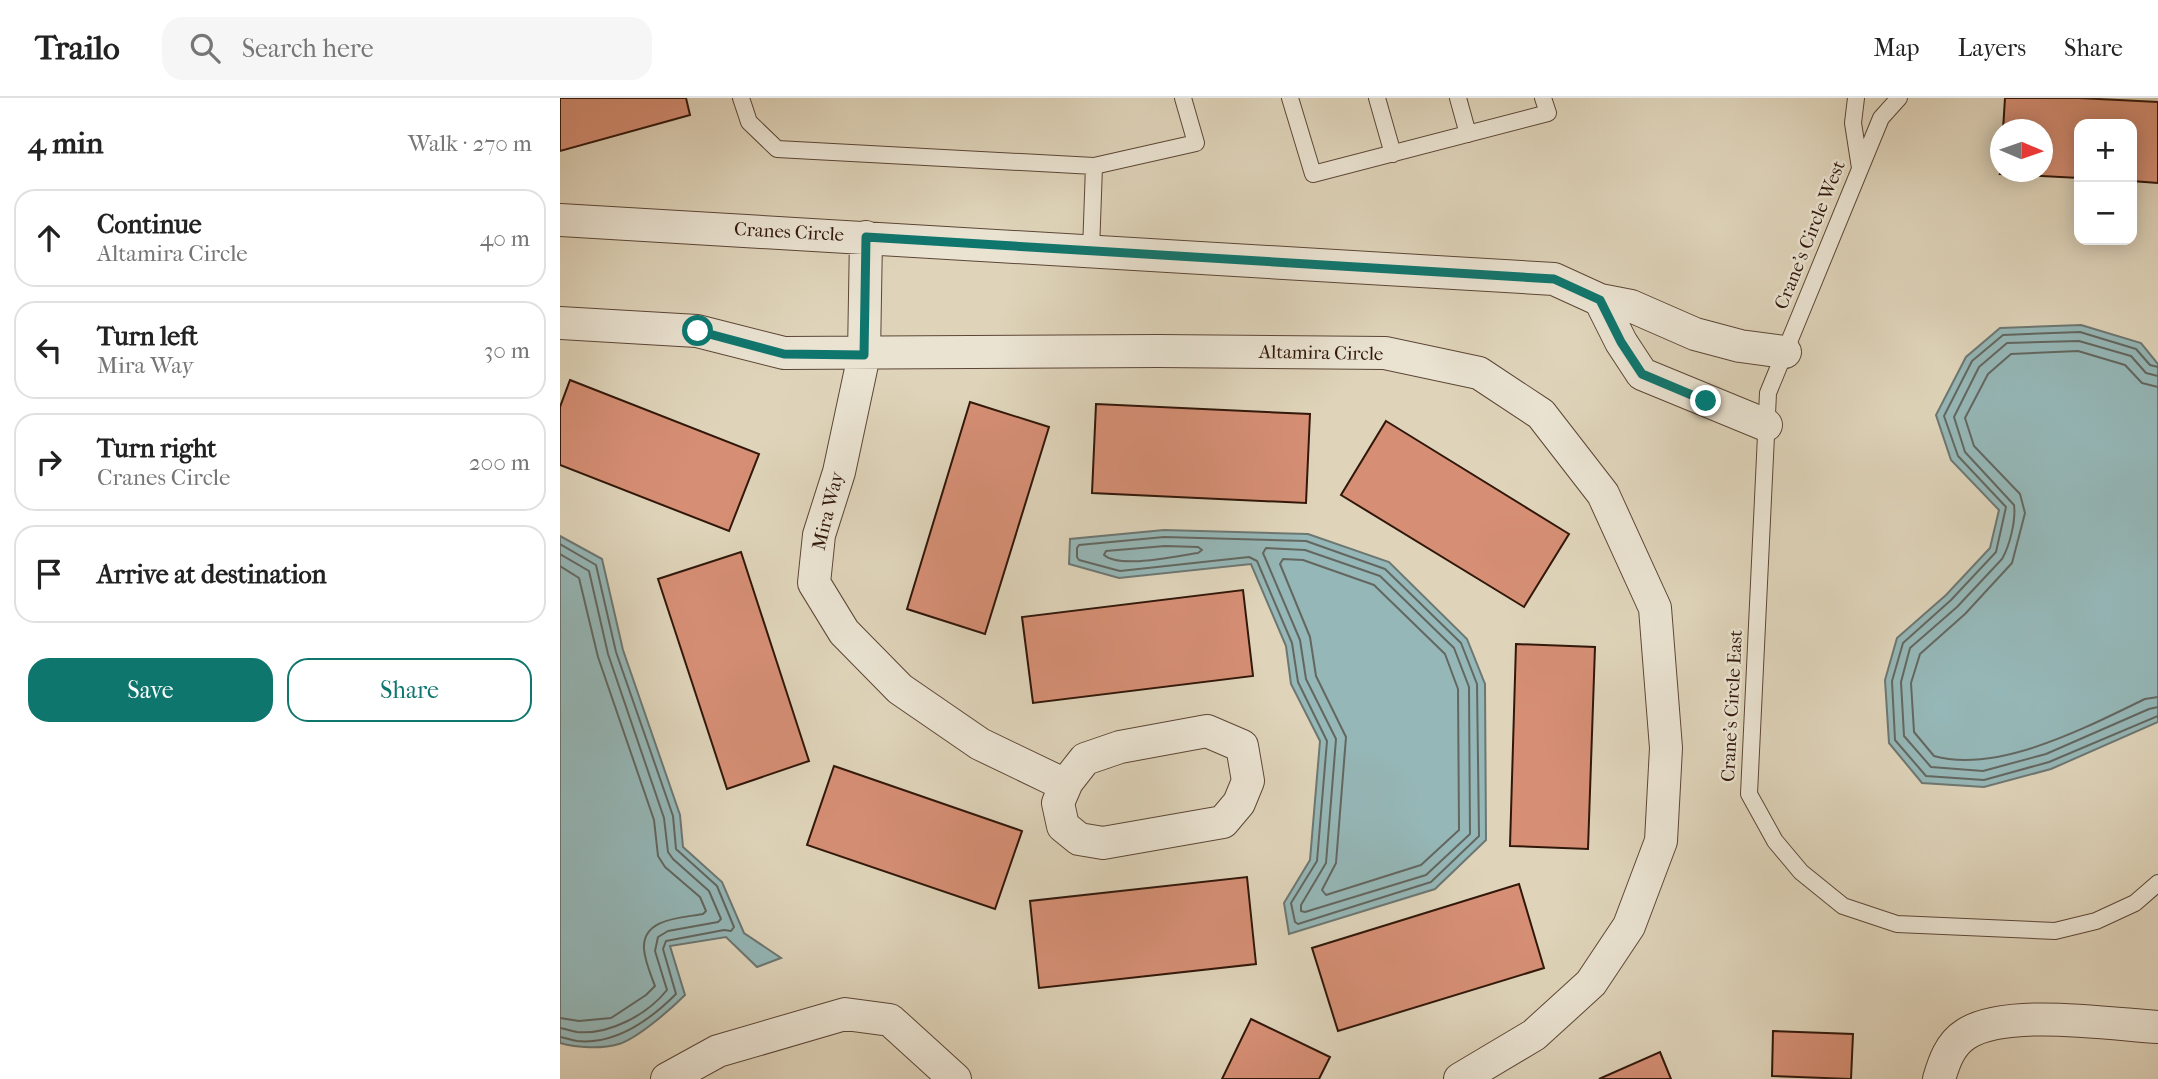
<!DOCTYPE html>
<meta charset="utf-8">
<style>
body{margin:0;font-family:"IM FELL French Canon",serif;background:#f6f6f6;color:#222}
.controls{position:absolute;right:21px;top:21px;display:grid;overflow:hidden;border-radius:14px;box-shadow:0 4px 18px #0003}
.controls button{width:63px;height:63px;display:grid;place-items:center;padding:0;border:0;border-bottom:2px solid #e0e0e0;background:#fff;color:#222;font:35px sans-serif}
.compass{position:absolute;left:1430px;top:21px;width:63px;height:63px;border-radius:50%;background:#fff;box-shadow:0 4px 18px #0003;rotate:92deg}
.stop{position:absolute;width:21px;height:21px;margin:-16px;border:5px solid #0f766e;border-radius:50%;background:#fff}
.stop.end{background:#0f766e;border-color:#fff;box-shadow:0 2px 7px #0008}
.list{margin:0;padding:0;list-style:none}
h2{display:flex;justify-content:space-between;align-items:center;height:91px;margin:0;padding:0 28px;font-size:30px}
h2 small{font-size:23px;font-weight:400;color:#767676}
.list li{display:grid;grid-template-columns:46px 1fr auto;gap:21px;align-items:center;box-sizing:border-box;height:98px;margin:0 14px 14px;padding:0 14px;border:2px solid #e0e0e0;border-radius:21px}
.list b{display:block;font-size:26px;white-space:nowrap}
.list p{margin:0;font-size:23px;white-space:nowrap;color:#767676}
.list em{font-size:23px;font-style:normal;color:#767676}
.actions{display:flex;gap:14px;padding:21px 28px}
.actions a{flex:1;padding:16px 0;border:2px solid #0f766e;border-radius:21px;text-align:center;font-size:24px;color:#0f766e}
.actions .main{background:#0f766e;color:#fff}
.icon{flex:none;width:38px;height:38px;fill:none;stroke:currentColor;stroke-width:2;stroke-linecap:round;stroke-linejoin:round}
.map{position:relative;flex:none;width:1598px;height:981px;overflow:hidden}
header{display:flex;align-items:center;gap:42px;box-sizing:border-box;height:98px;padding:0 35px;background:#fff;border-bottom:2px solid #e0e0e0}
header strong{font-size:33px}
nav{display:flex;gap:38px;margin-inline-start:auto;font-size:24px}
.search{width:490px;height:63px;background:#f6f6f6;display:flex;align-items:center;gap:18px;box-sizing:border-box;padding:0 24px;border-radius:21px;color:#767676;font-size:26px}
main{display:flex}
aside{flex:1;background:#fff}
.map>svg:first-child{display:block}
.water{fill:#95b7b7;stroke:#6d7772;stroke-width:2}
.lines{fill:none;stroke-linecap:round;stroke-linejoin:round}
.shore{stroke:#636760;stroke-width:2}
.building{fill:#d68f75;stroke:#31170a;stroke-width:2}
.lane-casing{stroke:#5c4636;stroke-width:18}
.street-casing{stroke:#5c4636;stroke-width:34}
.lane{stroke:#eae3d2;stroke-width:16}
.street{stroke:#eae3d2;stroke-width:32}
.route{stroke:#0f766e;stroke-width:9}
.labels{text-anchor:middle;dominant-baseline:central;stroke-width:5;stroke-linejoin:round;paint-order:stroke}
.street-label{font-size:19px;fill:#31170a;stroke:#eae3d2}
</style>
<header>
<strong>Trailo</strong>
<div class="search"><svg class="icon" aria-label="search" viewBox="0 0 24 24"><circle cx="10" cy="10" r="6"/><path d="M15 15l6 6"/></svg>Search here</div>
<nav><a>Map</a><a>Layers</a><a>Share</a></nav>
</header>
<main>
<aside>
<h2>4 min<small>Walk · 270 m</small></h2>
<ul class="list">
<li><svg class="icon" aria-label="ahead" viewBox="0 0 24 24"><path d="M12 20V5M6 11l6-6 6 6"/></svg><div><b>Continue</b><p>Altamira Circle</p></div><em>40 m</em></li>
<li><svg class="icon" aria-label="left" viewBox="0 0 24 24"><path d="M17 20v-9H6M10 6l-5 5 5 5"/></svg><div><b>Turn left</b><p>Mira Way</p></div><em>30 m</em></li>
<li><svg class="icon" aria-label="right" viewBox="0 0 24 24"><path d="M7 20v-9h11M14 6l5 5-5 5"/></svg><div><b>Turn right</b><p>Cranes Circle</p></div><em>200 m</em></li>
<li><svg class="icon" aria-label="arrive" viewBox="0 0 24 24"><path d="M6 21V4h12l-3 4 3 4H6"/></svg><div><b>Arrive at destination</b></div></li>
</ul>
<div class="actions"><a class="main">Save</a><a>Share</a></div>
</aside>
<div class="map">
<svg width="1598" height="981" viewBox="0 0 1598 981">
<rect width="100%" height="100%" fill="#dfd4ba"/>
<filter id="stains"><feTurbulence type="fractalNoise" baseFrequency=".00286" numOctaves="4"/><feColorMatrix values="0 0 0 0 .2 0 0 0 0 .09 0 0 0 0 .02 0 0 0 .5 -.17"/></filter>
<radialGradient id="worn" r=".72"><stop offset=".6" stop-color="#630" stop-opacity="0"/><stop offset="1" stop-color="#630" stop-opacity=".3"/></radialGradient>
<path class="water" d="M 1521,227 L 1581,245 L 1598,266 L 1598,624 L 1491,671 L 1424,689 L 1362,685 L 1329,645 L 1325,582 L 1337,540 L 1386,497 L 1430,450 L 1439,412 L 1391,362 L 1376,317 L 1406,259 L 1440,230 Z
M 604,432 L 748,436 L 829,464 L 907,541 L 925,586 L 926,742 L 875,791 L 729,836 L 724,805 L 750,762 L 760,643 L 731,586 L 726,548 L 691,466 L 559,480 L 509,466 L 510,441 Z
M 0,438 L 42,461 L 63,552 L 120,717 L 123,749 L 162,784 L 184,835 L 221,860 L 197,869 L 166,839 L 110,848 L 125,897 C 111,911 78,940 59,946 C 42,951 17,950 0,945 Z"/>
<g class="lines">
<path class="shore" d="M 1598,269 L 1590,267 L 1576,251 L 1520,234 L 1443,237 L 1412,263 L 1384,318 L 1398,358 L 1446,409 L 1436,454 L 1391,502 L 1343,545 L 1332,583 L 1335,642 L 1366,678 L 1424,682 L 1489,664 L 1598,618
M 1598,278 L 1586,275 L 1571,258 L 1519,243 L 1447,245 L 1419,269 L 1394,319 L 1405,354 L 1454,407 C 1456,422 1450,447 1442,461 L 1397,509 L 1350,550 L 1341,584 L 1344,638 L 1371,669 L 1423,673 L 1486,656 L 1589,611 L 1598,609
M 1598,289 L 1582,285 L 1565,267 L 1518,253 L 1451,256 L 1428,276 L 1405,320 L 1414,348 L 1460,396 L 1465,415 L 1452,465 L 1405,516 L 1360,556 L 1351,585 L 1354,634 L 1374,658 C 1438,676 1527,629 1585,601 L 1598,599
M 604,439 L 746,443 L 825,471 L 901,545 L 917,586 L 919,738 L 871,784 L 738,826 L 735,824 L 731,805 L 757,763 L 767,643 L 738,584 L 732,545 L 697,463 L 689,459 L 560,473 L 519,462 L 517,459 L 517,450 L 519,447 Z
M 0,446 L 36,467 L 56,554 L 113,718 L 116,751 L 157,788 L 174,829 L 171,833 L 164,832 L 106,843 L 103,851 L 116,896 C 90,922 56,947 17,943 C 11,942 6,940 0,939
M 605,448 L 638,449 L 642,452 L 638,455 C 616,458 560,471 544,457 L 546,453 Z
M 706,450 L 745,452 L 820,478 L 894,550 L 909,589 L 910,736 L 866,777 L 745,814 L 741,813 L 741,807 L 766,765 L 776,641 L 746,581 L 740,542 L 703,455 Z
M 0,456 L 29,473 L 48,556 L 104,720 L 108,754 L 113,761 L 149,793 L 161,821 L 158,824 L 108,833 L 98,839 L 95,853 L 107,892 C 87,917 49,937 17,934 C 11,933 6,931 0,930
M 723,461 L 743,462 L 814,487 L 885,556 L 898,591 L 899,732 L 861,767 L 766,797 L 762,792 L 776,765 L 786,639 L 756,578 L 750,539 L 720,466 Z
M 0,468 L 19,480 L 38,559 L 94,722 L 98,758 L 105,769 L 140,799 L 146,813 L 143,816 C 121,820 82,820 84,851 C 85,864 91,877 95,888 L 86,897 L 51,920 L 19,923 L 0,920"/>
</g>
<path class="building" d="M 0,0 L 126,0 L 130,17 L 0,53 Z
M 1445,0 L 1519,0 L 1598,4 L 1598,85 L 1572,83 L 1572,26 L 1519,26 L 1519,80 L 1440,76 L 1441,74 L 1482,74 L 1482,32 L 1443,32 Z
M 10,282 L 199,356 L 169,433 L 0,367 L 0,309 Z
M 410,304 L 489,329 L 425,536 L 347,511 Z
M 536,306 L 750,316 L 746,405 L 532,395 Z
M 826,323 L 1009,436 L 964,509 L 781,397 Z
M 181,454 L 249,663 L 167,691 L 98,481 Z
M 683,492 L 693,578 L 473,605 L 462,519 Z
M 956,546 L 1035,549 L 1028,751 L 950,748 Z
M 274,668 L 462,733 L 435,811 L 247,747 Z
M 687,779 L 696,866 L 479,890 L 470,803 Z
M 959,786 L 984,870 L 778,933 L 752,850 Z
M 691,921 L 770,959 L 759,981 L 662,981 Z
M 1213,933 L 1293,936 L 1291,981 L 1212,978 Z
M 1100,954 L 1111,981 L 1039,981 Z"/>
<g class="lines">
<g class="lane-casing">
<path id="lane" d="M 181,0 L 189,24 L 217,51 L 534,68
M 730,0 L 753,76 L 988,15 L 983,0
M 817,0 L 833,56
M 898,0 L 908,36
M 1296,0 L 1293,25 L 1300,70
M 1339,0 L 1321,20 L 1208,295 L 1189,696 L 1215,743 L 1241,774 L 1283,808 L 1337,826 L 1495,833 L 1536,823 L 1575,805 L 1598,785
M 531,153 L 534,68 L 636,45 L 623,0"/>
</g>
<g class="street-casing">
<path id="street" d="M 0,122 L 994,181 L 1040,202 L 1071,208 L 1135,236 L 1180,248 L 1225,254
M 306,139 L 304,257 L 279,374 L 259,437 L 254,485 L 284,534 L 340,591 L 420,646 L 497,683 L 507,684
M 1040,202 L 1061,244 L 1082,276 L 1206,327
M 0,225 L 137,233 L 224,255 L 598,253 L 825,255 L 919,275 L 981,316 L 1043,396 L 1095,510 L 1106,650 L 1101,743 L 1069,828 L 1031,885 L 974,937 L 900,981
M 647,633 L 682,648 L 688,683 L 679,705 L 663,724 L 543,745 L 519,741 L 503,728 L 498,705 L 507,684 L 525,661 L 560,649 Z
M 107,981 L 158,953 L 285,916 L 330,922 L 395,981
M 1379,981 C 1384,964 1390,946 1406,936 C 1446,910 1550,926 1598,929"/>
</g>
<use href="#lane" class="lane"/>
<use href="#street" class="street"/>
</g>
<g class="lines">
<path class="route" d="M 138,233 L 224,256 L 304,257 L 306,139 L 994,181 L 1040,202 L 1061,244 L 1082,276 L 1146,303"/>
</g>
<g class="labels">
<g class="street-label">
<text transform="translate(229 134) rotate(3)">Cranes Circle</text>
<text transform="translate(1250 137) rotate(-68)">Crane's Circle West</text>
<text transform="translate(761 255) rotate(1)">Altamira Circle</text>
<text transform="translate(268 413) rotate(-76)">Mira Way</text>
<text transform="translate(1172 608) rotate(-87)">Crane's Circle East</text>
</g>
</g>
<rect width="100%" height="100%" filter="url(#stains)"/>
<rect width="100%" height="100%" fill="url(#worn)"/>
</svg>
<div class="controls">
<button>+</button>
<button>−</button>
</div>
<svg class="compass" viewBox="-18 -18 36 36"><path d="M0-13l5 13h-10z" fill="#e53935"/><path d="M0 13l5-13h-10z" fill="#767676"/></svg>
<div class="stop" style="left:138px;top:233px"></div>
<div class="stop end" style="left:1146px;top:303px"></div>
</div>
</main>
